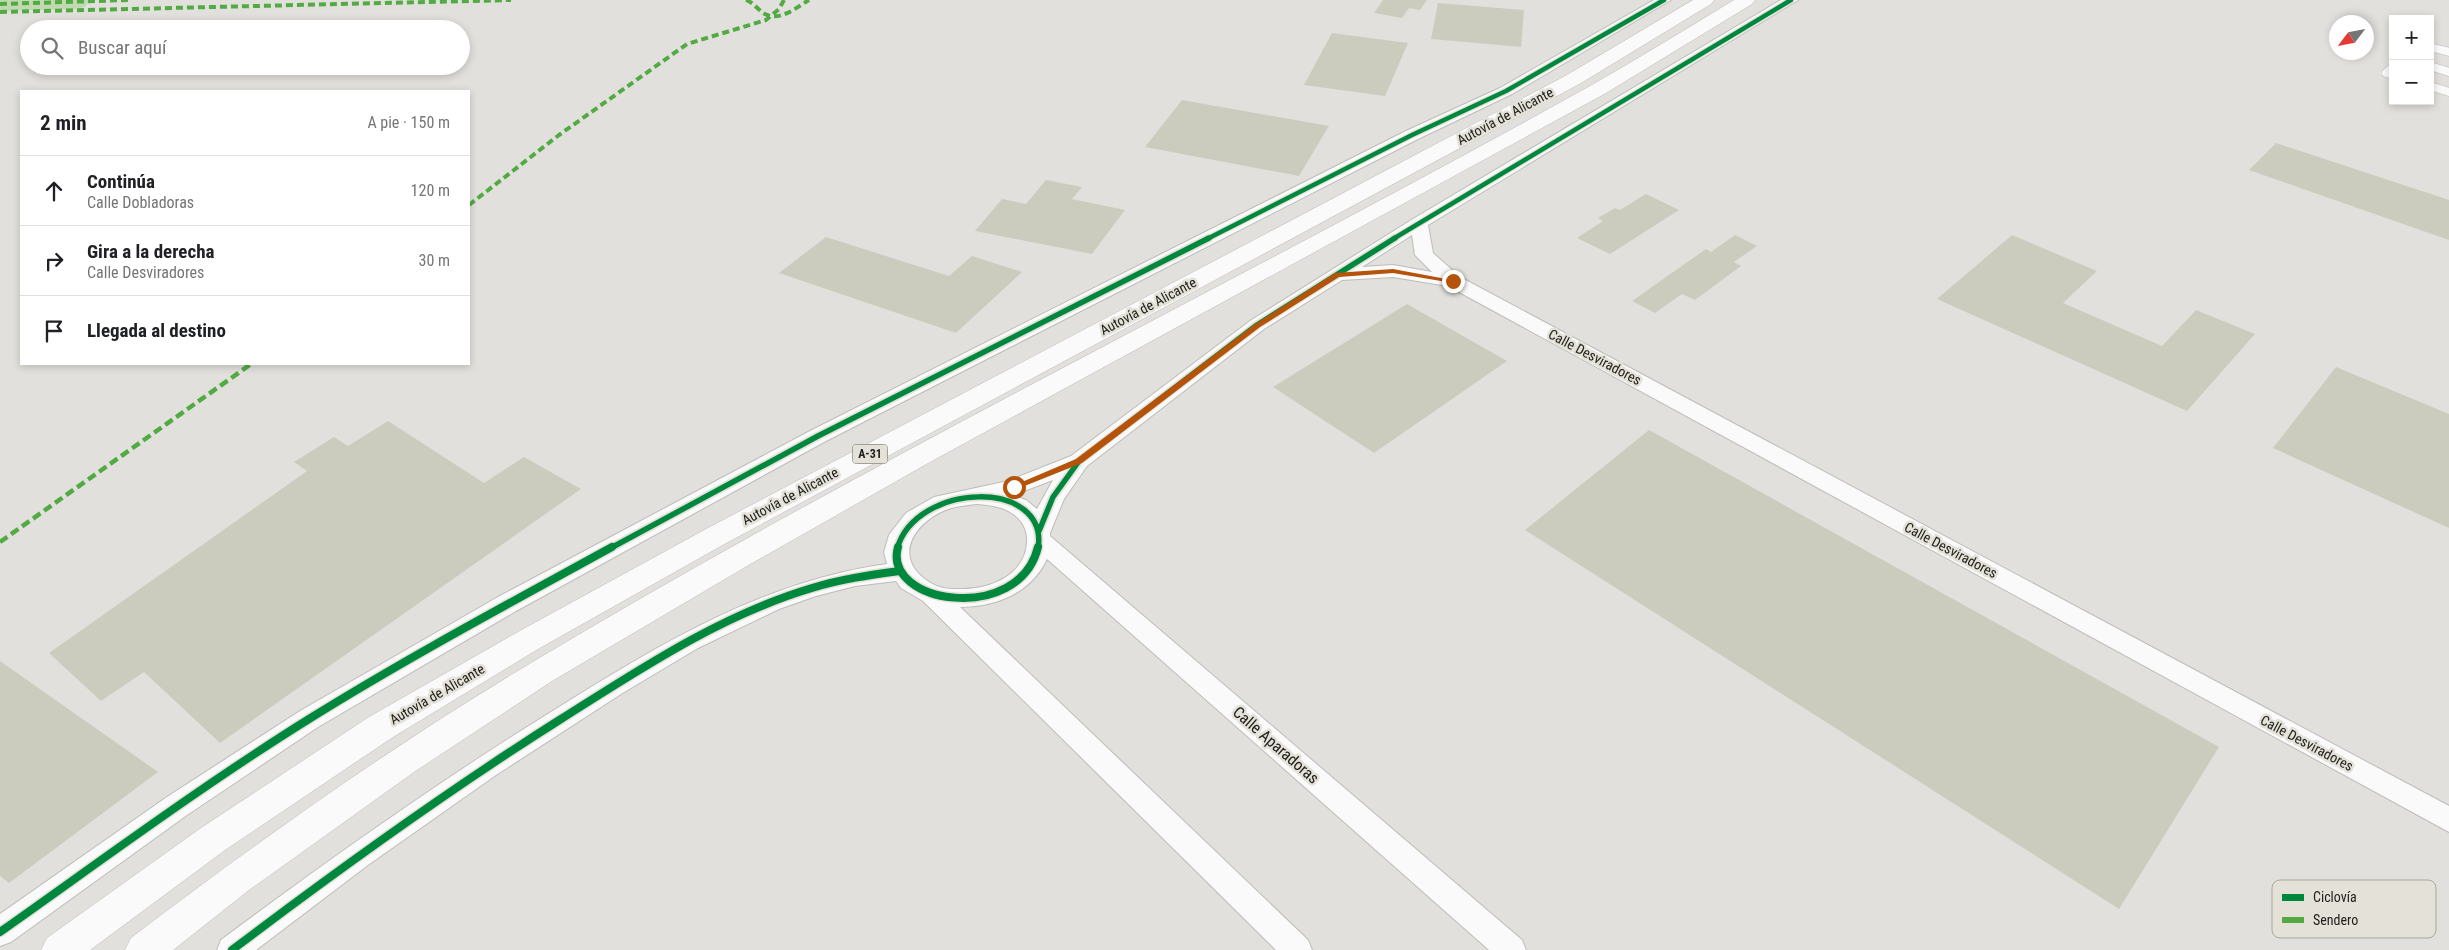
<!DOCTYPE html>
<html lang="es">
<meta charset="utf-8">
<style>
body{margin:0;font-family:"Roboto Condensed",sans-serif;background:#f2f2f2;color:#202124}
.controls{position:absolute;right:15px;top:15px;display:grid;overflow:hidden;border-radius:0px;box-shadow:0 2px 8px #0003}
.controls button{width:45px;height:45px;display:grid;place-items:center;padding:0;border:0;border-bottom:1px solid #e0e0e0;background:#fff;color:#202124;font:25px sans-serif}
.compass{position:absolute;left:2329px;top:15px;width:45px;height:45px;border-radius:50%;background:#fff;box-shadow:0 2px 8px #0003;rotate:238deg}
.stop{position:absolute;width:15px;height:15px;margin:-11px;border:4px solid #b45309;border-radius:50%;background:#fff}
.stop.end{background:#b45309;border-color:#fff;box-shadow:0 1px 5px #0008}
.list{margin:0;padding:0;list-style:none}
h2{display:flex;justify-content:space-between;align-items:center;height:65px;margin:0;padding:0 20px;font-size:21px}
h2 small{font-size:16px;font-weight:400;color:#757577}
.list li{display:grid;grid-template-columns:32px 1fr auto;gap:15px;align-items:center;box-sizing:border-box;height:70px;padding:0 20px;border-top:1px solid #e0e0e0}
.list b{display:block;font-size:19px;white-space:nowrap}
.list p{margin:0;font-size:16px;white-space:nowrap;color:#757577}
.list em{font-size:16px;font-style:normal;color:#757577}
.icon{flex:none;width:28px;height:28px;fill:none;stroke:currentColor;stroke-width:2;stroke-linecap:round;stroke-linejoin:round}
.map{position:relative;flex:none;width:2449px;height:950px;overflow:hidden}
.search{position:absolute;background:#fff;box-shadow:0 2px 8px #0003;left:20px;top:20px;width:450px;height:55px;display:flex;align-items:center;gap:12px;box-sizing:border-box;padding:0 18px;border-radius:28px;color:#757577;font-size:19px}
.panel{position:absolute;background:#fff;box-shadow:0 2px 8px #0003;left:20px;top:90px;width:450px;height:275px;border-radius:0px}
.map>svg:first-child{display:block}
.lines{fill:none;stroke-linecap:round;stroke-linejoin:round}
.river{fill:#c0d9b1;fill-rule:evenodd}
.building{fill:#ccccbe}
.lane-casing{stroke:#bdbcb9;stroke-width:9}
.street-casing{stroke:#bdbcb9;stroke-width:2}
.highway-casing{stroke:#bdbcb9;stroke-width:1}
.lane{stroke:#fafafa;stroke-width:8}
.street{fill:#fafafa;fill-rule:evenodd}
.highway{fill:#fafafa;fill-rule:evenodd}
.quiet-far1{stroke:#52aa43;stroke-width:4;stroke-dasharray:7 4;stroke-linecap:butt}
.quiet{stroke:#52aa43;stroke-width:4.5;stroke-dasharray:9 4.5;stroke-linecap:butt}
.cycleway-far2-casing{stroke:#e4e1d9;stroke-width:7}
.cycleway-far1-casing{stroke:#e4e1d9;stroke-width:9}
.cycleway-casing{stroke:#e4e1d9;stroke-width:11}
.cycleway-far2{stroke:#00873e;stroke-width:4.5}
.cycleway-far1{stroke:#00873e;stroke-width:5.5}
.cycleway{stroke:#00873e;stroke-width:8}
.route{fill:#b45309}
.labels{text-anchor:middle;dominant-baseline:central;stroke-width:5;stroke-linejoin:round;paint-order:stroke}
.shield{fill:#e4e1d9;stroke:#5c5a55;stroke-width:1}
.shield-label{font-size:12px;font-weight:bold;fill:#21201d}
.street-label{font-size:14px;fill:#21201d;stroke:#e4e1d9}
.near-street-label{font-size:16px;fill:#21201d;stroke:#e4e1d9}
.key{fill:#e4e1d9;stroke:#aaa7a1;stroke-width:1}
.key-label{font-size:14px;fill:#21201d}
</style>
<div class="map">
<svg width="2449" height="950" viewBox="0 0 2449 950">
<rect width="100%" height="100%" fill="#e1e0dc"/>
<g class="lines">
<path class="river" d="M 0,0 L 90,0 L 85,7 L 74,9 L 0,11 Z"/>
</g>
<path class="building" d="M 1383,0 L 1427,0 L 1420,10 L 1409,8 L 1402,18 L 1374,13 Z
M 1438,3 L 1524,10 L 1521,47 L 1431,39 Z
M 1332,33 L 1408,43 L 1385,96 L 1304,85 Z
M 1182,100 L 1329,126 L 1299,176 L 1145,147 Z
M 2276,143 L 2449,200 L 2449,240 L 2249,170 Z
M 1046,180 L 1082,187 L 1072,199 L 1125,210 L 1092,254 L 975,231 L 1002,199 L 1026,204 Z
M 1646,194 L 1679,210 L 1610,254 L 1577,238 L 1603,221 L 1598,218 L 1615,208 L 1620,210 Z
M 1735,235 L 1757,246 L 1734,262 L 1741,266 L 1695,300 L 1682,294 L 1655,313 L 1632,301 L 1706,249 L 1711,252 Z
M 2012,235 L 2097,271 L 2063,303 L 2162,346 L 2196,310 L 2255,334 L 2187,411 L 1937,299 Z
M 826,237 L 949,276 L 972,256 L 1022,272 L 956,333 L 779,273 Z
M 1407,304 L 1507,361 L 1374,453 L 1273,387 Z
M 2336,367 L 2449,414 L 2449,528 L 2273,448 Z
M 388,421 L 484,483 L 524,457 L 581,489 L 220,743 L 144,672 L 101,701 L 49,653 L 307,471 L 294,462 L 334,437 L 348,446 Z
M 1649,430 L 2219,747 L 2119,909 L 1525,530 Z
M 0,661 L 158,772 L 9,883 L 0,876 Z"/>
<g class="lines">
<g class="lane-casing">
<path id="lane" d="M 2430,47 L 2449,52
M 2430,66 L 2449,72
M 2393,67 L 2386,73 L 2393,75
M 2430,86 L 2449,92"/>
</g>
<g class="street-casing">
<path id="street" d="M 1654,0 L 1671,0 L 1512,94 L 1418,139 L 826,441 L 516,611 L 318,727 L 187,815 L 11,942 L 0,946 L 0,914 L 167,797 L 300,711 L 498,597 L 810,431 L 1406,131 L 1500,88 Z
M 1781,0 L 1798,0 L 1428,225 L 1433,253 L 1460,277 L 2449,806 L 2449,832 L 1448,286 L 1393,277 L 1342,280 L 1264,329 L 1087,466 L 1064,499 L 1050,533 L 1050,536 L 1522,940 L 1526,950 L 1489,950 L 1047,559 C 1031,593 996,607 960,607 L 1308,940 L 1312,950 L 1276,950 L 923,601 L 901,588 L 896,581 L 855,586 L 816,596 L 779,609 L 698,648 L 621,694 L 496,775 L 368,865 L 256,950 L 217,950 L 221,940 C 331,858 442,779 559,707 C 662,643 764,581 887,564 L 884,552 L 889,535 L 906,513 L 934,497 L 1008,481 L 1071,456 L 1250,321 L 1413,219 ZM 1412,235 L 1415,255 L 1432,272 L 1393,265 L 1362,267 ZM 1053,480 L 1037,509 L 1026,500 L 1013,495 ZM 977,504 C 988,505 1000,506 1010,512 C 1020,518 1027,527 1027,540 C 1027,574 991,589 962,589 C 950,589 939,589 929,582 C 890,557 915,520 951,508 C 959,506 968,505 977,504 Z"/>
</g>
<g class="highway-casing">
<path id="highway" d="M 1693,0 L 1714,0 L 1711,4 L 1581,83 L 728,542 L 538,649 L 393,737 L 225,850 L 90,950 L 41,950 L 47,938 L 201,828 L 369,717 L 516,633 L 708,528 L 1567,75 Z
M 1734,0 L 1755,0 L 1752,4 L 1606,93 L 930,462 L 747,566 L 552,681 L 414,772 L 249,890 L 173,950 L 125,950 L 131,938 C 260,840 392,746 531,663 C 876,456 1239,282 1590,86 C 1638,59 1686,29 1734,0 Z"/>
</g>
<use href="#lane" class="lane"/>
<use href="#street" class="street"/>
<use href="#highway" class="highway"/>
<path class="quiet-far1" d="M 746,0 C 754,3 758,10 765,14 C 780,22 797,7 809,0
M 0,4 L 129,0
M 0,12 L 511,0
M 469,205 L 559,135 L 687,44 L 766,20 L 779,9 L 784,0"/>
<path class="quiet" d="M 0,542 L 251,364"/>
<g class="cycleway-far2-casing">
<path id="cycleway-far2" d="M 1207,239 L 1412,135 L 1506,91 L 1664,0
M 1393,239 L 1791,0"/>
</g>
<g class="cycleway-far1-casing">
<path id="cycleway-far1" d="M 1039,531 L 1053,497 L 1079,461 L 1257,325 L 1395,238
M 609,549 L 818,436 L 1209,238
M 897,549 C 916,481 1050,478 1038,549"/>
</g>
<g class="cycleway-casing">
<path id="cycleway" d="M 898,547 C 882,604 1019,625 1038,547
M 0,932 C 102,860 203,785 309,719 C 407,658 510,603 612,547
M 232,950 C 339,869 447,791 561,719 C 640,669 721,615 812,588 C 841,579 870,575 900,571"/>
</g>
<use href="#cycleway-far2" class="cycleway-far2"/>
<use href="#cycleway-far1" class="cycleway-far1"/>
<use href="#cycleway" class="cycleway"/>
</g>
<path class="route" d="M 1393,269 L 1457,281 L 1453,283 L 1393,273 L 1339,277 L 1260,327 L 1082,463 L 1017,489 L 1010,487 L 1076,459 L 1255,324 L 1335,273 Z"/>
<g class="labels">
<rect class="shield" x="852.5" y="444.5" width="35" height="19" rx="4"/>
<g class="shield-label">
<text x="870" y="454">A-31</text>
</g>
<g class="street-label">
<text transform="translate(1505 116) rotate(-28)">Autovía de Alicante</text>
<text transform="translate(1148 306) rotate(-28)">Autovía de Alicante</text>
<text transform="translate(1595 357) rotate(28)">Calle Desviradores</text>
<text transform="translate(790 496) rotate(-28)">Autovía de Alicante</text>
<text transform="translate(1951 550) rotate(28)">Calle Desviradores</text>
<text transform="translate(437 694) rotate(-30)">Autovía de Alicante</text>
<text transform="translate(2307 743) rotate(28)">Calle Desviradores</text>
</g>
<g class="near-street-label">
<text transform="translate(1276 745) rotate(41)">Calle Aparadoras</text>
</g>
</g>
<rect x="2272" y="880" width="164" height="58" rx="8" class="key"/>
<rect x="2282" y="894" width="22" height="7" fill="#00873e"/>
<rect x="2282" y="917" width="22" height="6" fill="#52aa43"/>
<g class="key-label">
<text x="2313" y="902">Ciclovía</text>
<text x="2313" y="925">Sendero</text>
</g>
</svg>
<div class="controls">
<button>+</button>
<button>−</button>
</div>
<svg class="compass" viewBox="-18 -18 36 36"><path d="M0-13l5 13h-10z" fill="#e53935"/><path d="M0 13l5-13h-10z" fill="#757577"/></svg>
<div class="stop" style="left:1014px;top:487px"></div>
<div class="stop end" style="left:1453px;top:281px"></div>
<div class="search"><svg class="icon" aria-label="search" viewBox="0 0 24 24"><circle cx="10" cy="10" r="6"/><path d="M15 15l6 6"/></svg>Buscar aquí</div>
<section class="panel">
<h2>2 min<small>A pie · 150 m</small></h2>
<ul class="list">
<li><svg class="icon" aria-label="ahead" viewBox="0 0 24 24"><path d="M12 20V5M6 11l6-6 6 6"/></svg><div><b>Continúa</b><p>Calle Dobladoras</p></div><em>120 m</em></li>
<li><svg class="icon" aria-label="right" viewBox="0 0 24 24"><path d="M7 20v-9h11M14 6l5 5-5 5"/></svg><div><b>Gira a la derecha</b><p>Calle Desviradores</p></div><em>30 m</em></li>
<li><svg class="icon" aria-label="arrive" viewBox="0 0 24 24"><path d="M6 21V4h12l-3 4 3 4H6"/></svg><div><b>Llegada al destino</b></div></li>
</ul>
</section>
</div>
